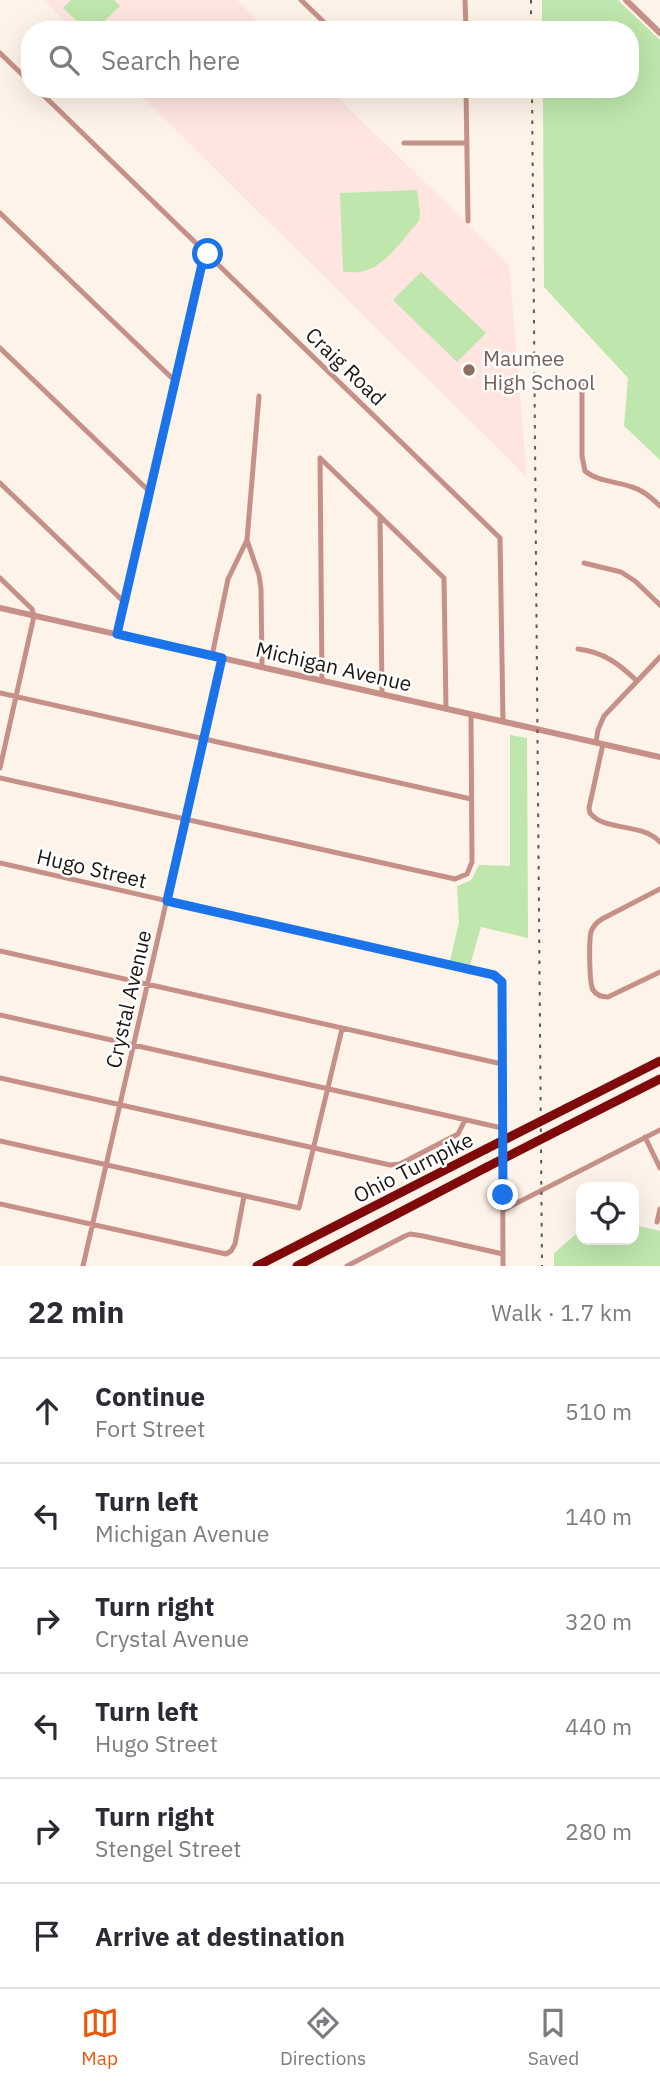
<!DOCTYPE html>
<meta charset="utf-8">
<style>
body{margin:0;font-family:"IBM Plex Sans",sans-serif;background:#f7f7f7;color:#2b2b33}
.controls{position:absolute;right:21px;bottom:21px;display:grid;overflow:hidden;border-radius:14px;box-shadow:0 7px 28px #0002}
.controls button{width:63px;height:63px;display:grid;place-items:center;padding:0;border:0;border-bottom:2px solid #e1e1e2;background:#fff;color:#2b2b33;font:35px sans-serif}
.stop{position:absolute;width:21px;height:21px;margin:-16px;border:5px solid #1a73e8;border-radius:50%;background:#fff}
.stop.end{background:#1a73e8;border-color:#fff;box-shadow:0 2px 7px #0008}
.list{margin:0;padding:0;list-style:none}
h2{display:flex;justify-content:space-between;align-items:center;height:91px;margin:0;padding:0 28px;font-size:30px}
h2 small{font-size:23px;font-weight:400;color:#7c7c81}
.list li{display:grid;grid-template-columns:46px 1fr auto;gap:21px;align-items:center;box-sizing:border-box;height:105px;padding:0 28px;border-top:2px solid #e1e1e2}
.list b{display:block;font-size:26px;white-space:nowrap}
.list p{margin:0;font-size:23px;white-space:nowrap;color:#7c7c81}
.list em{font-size:23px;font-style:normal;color:#7c7c81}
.icon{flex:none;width:38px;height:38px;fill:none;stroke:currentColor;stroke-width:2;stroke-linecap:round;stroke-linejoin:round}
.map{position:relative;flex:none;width:660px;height:1266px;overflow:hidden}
.search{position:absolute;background:#fff;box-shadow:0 7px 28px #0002;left:21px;right:21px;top:21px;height:77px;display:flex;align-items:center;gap:18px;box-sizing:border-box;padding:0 24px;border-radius:28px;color:#7c7c81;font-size:26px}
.sheet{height:721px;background:#fff}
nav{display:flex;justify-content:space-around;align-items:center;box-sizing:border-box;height:98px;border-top:2px solid #e1e1e2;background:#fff;font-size:19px;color:#7c7c81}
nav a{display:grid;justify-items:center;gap:4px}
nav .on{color:#ea580c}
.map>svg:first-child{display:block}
.education{fill:#ffe5df}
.green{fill:#bfe6ad}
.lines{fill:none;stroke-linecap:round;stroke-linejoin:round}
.minor{stroke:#c69088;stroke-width:5}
.tertiary{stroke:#c69088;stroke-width:6}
.motorway{stroke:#7f0809;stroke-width:9}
.rail{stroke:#5f5851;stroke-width:2;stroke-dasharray:3.5 7;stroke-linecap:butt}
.motorway-bridge{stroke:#7f0809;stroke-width:9}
.route{stroke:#1a73e8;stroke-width:9}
.education-dot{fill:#8d6e63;stroke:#fff;stroke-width:2.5}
.labels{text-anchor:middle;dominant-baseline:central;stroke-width:5;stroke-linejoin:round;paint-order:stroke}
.education-label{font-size:21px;fill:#785e54;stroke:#fff;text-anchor:start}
.street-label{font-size:21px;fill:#1c1712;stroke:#fff}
</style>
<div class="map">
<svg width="660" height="1266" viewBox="0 0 660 1266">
<rect width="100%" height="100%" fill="#fef3e8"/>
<path class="education" d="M 44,0 L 237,0 L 267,30 L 74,30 Z
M 134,89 L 329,89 L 509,264 L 527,477 Z"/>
<path class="green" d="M 71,0 L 114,0 L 120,6 L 95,30 L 86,30 L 63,8 Z
M 542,0 L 618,0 L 660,40 L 660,460 L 624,426 L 628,378 L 544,287 L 543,89 L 630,89 L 630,30 L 542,30 Z
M 417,190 L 420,213 L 419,221 C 398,244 378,280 343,271 L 340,193 Z
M 421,272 L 486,333 L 457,362 L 393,300 Z
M 510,735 L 527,738 L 528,938 L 481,927 L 470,965 L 450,961 L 459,922 L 457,886 L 471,880 L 479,865 L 510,866 Z
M 634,1225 L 660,1231 L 660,1266 L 554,1266 L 554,1253 L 581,1230 L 581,1240 L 634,1240 Z"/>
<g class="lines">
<path class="minor" d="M 301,0 L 332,30
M 465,0 L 466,30
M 0,53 L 30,82
M 37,89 L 500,538 L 503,722
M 466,89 L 468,221
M 404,143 L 466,143
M 0,213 L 175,381
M 0,348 L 149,491
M 582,383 L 582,456 L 585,471 C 598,482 616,481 632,487 C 643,490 652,498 660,506
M 259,396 L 247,540 L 259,575 L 261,589 L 262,667
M 320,458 L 444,578 L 446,709
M 320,458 L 322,681
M 0,483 L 124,602
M 380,516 L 382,694
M 584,563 L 621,572 L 635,581 L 660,605
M 0,578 L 32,609 L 34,616 L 0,768
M 117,634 L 205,251
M 578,649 C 604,652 619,664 637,681
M 212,656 L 228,579 L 247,540
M 0,693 L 471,799
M 596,742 L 598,730 L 604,716 L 660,657
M 603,744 L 589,808 L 590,813 C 605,832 641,822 660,842
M 0,778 L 455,879 L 467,874 L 472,862 L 471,715
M 0,863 L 494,975 L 502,982 L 503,1266
M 660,889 L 602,919 C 597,922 593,926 591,932 C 589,940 589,983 593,990 C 597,996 602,997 608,997 L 660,972
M 0,951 L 502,1064
M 0,1015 L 502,1128
M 0,1078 L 390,1165 L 400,1164 L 458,1134 L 465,1120
M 645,1137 L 660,1168
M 0,1141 L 299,1208 L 342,1029
M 0,1204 L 226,1254 L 231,1251 L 235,1244 L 244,1196
M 503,1210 L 660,1130
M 657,1222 L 660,1209
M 83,1266 L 222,658
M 347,1266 L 405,1236 L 410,1234 L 423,1236 L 503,1254"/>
<path class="tertiary" d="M 626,0 L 660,33
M 0,608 L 660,757"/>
<path class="motorway" d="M 567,1108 L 660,1061
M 567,1126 L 660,1079
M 257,1266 L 486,1149
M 297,1266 L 487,1167"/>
<path class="rail" d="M 531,0 L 531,30
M 532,89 L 542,1266"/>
<path class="motorway-bridge" d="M 486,1149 L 567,1108
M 487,1167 L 567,1126"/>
</g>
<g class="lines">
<path class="route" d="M 208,254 L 205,251 L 117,634 L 222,658 L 167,901 L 494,975 L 502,982 L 503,1195"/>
</g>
<circle class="education-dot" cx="469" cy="370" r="7"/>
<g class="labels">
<g class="education-label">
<text x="483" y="358">Maumee<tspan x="483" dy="24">High School</tspan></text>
</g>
<g class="street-label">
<text transform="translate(346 366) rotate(44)">Craig Road</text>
<text transform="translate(334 666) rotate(13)">Michigan Avenue</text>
<text transform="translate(92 868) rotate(13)">Hugo Street</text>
<text transform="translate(128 999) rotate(-77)">Crystal Avenue</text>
<text transform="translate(413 1167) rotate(-27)">Ohio Turnpike</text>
</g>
</g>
</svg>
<div class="controls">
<button><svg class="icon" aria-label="locate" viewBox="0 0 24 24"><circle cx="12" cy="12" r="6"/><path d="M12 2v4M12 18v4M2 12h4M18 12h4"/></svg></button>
</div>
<div class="stop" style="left:208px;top:254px"></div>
<div class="stop end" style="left:503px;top:1195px"></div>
<div class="search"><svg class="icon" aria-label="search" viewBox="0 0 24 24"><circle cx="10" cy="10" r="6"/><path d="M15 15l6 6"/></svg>Search here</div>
</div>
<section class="sheet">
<h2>22 min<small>Walk · 1.7 km</small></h2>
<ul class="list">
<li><svg class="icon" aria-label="ahead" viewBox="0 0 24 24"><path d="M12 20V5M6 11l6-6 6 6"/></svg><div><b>Continue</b><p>Fort Street</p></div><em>510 m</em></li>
<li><svg class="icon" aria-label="left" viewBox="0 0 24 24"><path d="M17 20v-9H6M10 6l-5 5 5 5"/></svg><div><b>Turn left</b><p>Michigan Avenue</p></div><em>140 m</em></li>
<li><svg class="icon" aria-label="right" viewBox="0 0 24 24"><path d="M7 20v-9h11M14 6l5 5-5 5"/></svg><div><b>Turn right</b><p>Crystal Avenue</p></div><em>320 m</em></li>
<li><svg class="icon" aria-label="left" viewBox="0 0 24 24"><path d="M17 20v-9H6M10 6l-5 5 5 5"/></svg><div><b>Turn left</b><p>Hugo Street</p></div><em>440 m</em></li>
<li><svg class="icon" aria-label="right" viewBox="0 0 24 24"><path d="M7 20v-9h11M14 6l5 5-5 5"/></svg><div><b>Turn right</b><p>Stengel Street</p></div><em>280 m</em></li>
<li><svg class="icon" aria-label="arrive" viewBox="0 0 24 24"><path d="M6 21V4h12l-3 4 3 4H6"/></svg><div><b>Arrive at destination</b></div></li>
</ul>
</section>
<nav>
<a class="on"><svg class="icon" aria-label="map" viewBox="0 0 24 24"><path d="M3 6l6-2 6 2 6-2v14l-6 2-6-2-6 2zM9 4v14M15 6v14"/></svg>Map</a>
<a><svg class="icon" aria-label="directions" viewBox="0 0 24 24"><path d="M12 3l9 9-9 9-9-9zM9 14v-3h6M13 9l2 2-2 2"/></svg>Directions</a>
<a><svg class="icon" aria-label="saved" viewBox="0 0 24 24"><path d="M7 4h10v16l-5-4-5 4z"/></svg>Saved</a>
</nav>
